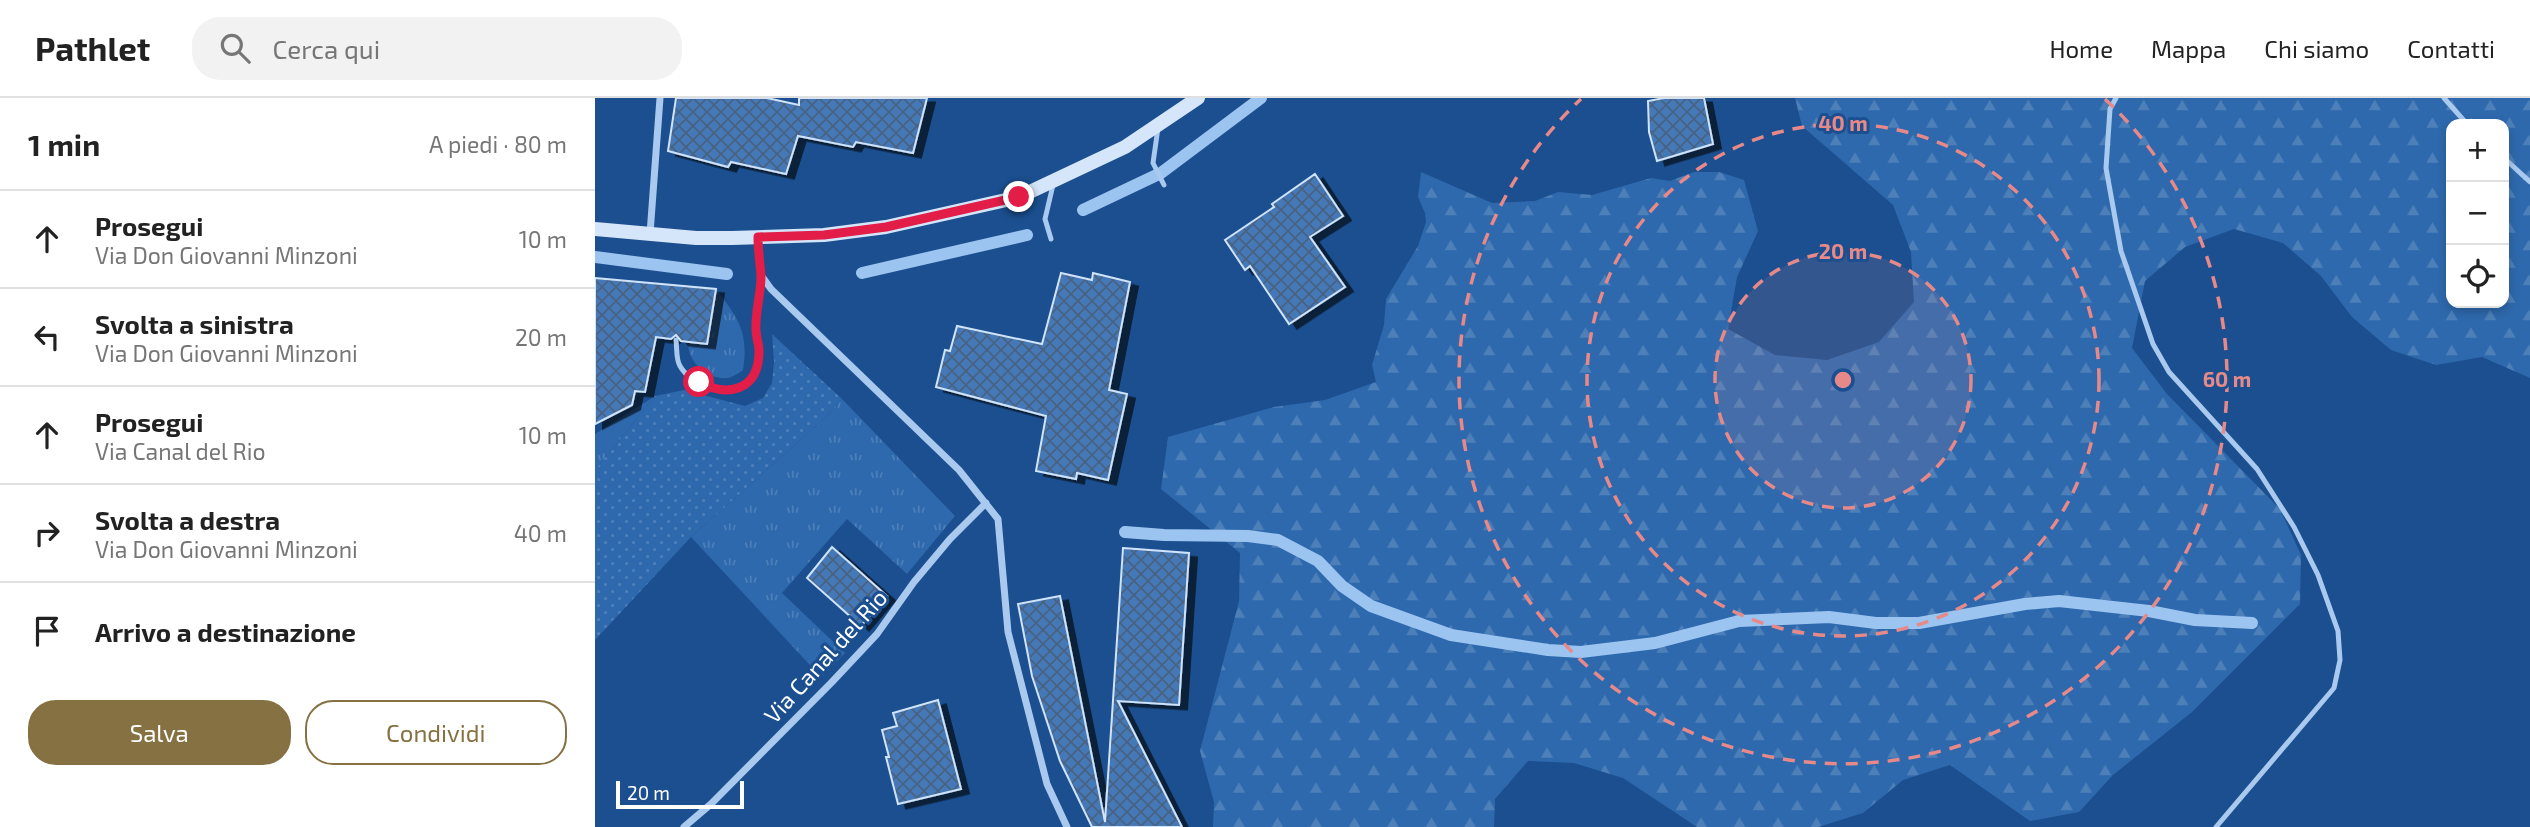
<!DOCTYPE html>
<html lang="it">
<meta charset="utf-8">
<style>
body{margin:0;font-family:"Exo 2",sans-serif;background:#f2f2f2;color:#222}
.controls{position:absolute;right:21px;top:21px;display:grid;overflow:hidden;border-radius:14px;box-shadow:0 4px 10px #0003}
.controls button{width:63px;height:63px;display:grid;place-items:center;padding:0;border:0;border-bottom:2px solid #e0e0e0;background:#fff;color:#222;font:35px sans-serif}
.scale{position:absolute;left:21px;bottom:18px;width:128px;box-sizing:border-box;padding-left:7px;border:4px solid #fff;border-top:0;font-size:19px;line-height:24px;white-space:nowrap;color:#fff;-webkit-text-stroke:5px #1b4f8f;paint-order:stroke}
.stop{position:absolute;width:21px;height:21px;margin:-16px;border:5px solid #e11d48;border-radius:50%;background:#fff}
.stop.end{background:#e11d48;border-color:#fff;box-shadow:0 2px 7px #0008}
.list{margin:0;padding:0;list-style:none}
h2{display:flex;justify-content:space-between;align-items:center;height:91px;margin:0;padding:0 28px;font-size:30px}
h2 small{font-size:23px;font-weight:400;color:#767676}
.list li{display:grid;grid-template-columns:46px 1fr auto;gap:21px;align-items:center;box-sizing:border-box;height:98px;padding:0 28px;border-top:2px solid #e0e0e0}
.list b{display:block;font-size:26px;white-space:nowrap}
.list p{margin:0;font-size:23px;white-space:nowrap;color:#767676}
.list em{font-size:23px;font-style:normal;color:#767676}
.actions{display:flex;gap:14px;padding:21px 28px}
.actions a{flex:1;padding:16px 0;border:2px solid #857141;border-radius:28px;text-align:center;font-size:24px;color:#857141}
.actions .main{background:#857141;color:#fff}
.icon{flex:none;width:38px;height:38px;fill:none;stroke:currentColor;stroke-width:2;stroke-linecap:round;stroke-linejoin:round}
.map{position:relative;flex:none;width:1935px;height:729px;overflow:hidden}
header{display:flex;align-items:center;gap:42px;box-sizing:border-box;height:98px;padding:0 35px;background:#fff;border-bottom:2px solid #e0e0e0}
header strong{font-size:33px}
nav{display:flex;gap:38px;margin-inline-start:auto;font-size:24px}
.search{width:490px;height:63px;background:#f2f2f2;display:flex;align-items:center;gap:18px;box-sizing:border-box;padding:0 24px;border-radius:28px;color:#767676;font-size:26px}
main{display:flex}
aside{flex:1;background:#fff}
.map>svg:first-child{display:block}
.grass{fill:url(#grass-tufts)}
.forest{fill:url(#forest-firs);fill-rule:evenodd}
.garden{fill:url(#garden-dots)}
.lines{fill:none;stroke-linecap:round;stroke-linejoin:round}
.stream{stroke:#9cc4f0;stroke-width:12}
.building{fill:url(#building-cross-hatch);stroke:#cfe3fa;stroke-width:2;filter:url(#shadow)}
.service{stroke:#a9c9ee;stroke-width:5}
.minor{stroke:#a9c9ee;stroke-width:7}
.secondary{stroke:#d6e6fa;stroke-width:14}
.route{stroke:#e11d48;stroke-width:9}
.ring{fill:none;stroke:#e88989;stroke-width:3.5;stroke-dasharray:12 9}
.labels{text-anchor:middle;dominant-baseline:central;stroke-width:6;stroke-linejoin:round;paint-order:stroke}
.street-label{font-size:23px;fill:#fff;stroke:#1b4f8f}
.centre{fill:#e88989;stroke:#1b4f8f;stroke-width:3.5}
.ring-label{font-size:21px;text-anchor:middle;font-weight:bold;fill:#e88989;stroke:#1b4f8f;stroke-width:6;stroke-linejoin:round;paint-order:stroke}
</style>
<header>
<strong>Pathlet</strong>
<div class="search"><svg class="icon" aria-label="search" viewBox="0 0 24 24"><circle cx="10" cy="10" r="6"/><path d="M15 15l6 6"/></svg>Cerca qui</div>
<nav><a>Home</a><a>Mappa</a><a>Chi siamo</a><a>Contatti</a></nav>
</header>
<main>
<aside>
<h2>1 min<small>A piedi · 80 m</small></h2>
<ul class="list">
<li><svg class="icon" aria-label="ahead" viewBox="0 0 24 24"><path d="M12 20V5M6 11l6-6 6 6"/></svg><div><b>Prosegui</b><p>Via Don Giovanni Minzoni</p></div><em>10 m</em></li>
<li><svg class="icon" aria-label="left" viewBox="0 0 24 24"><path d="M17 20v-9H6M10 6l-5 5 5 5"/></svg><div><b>Svolta a sinistra</b><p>Via Don Giovanni Minzoni</p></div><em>20 m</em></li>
<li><svg class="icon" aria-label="ahead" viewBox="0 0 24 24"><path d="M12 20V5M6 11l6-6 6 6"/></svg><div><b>Prosegui</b><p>Via Canal del Rio</p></div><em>10 m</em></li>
<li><svg class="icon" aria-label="right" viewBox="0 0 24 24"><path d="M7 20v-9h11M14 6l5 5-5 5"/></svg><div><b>Svolta a destra</b><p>Via Don Giovanni Minzoni</p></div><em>40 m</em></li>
<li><svg class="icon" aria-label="arrive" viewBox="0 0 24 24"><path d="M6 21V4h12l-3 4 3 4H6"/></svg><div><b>Arrivo a destinazione</b></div></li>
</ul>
<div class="actions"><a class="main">Salva</a><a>Condividi</a></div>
</aside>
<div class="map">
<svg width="1935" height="729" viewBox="0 0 1935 729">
<defs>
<pattern id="grass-tufts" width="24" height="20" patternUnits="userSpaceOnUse" patternTransform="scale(1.75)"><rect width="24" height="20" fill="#2e69ad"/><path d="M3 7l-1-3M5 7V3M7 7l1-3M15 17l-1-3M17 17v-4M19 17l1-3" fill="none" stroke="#4d80b9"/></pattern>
<pattern id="forest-firs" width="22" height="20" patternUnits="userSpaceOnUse" patternTransform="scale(1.75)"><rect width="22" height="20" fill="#2e69ad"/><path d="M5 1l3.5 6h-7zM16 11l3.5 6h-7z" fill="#4d80b9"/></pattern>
<pattern id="garden-dots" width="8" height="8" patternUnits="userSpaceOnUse" patternTransform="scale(1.75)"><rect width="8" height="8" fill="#2e69ad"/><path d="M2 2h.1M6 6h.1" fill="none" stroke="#4d80b9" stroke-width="1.8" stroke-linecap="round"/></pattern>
<pattern id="building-cross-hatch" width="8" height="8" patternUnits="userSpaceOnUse" patternTransform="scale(1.75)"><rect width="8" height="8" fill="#4478b7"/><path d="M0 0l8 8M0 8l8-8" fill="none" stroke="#486282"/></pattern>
<filter id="shadow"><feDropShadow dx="8" dy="4.5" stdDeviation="0" flood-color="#0009"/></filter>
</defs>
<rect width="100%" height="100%" fill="#1b4f8f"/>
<path class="grass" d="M 121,191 C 143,220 154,234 148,272 C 144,275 138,279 133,280 C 111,282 93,264 93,244 L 112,245 Z
M 60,298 L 0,372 L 0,336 Z
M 247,301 L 360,418 L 312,476 L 252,421 L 187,495 L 250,555 L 226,579 L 96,439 L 228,322 Z"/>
<path class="forest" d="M 1200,0 L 1935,0 L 1935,280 L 1887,259 L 1841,267 L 1796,252 L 1757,219 L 1726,178 L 1688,145 L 1639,131 L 1590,149 L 1550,183 L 1537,250 L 1572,296 L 1685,411 L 1706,457 L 1705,506 L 1597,614 L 1518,677 L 1484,714 L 1435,723 L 1355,667 L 1308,682 L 1268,715 L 1223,729 L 1102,729 L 1028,680 L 979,665 L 933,663 L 900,701 L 899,729 L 618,729 L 619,704 L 605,653 L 644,503 L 645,455 L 566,391 L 573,339 L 679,309 L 730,302 L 781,284 L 777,267 L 789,227 L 791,201 L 823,148 L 831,124 L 830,115 L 823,99 L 826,74 L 897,105 L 940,103 L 963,94 L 997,97 L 1056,80 L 1075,83 L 1099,74 L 1124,74 L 1149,82 L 1163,133 L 1142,179 L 1133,231 L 1180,257 L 1232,262 L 1284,244 L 1319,204 L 1316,154 L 1298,107 L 1207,28 ZM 1856,26 L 1909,26 L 1909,205 L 1856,205 Z"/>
<path class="garden" d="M 177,236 L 247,301 L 228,322 L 96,439 L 0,542 L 0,372 L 60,298 L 89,292 L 150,308 L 168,300 L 177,285 L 179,264 Z"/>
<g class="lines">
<path class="stream" d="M 488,112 L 566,75 L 666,0
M 0,159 L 132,176
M 267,175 L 432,137
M 530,434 L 569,437 L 653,438 L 683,442 L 723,463 L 747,488 L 776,508 L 856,537 L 953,552 L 986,554 L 1060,545 L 1144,523 L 1234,519 L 1281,525 L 1324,525 L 1430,506 L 1464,503 L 1554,513 L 1600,522 L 1657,525"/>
</g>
<path class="building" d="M 81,0 L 172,0 L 204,7 L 204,0 L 332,0 L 318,55 L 261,44 L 258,49 L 203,38 L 191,76 L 136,64 L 133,69 L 73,53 Z
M 1069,0 L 1109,0 L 1118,46 L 1062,63 L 1054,34 L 1053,3 Z
M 720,76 L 748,118 L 715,139 L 750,189 L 694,226 L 655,168 L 650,172 L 630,142 L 679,109 L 677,106 Z
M 466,175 L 497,182 L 498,175 L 535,184 L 514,292 L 532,296 L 513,382 L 482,375 L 481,381 L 441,373 L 451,318 L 341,289 L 350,252 L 355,253 L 362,228 L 447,246 Z
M 0,180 L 121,191 L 112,246 L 86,243 L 81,237 L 76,241 L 61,239 L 50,294 L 40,293 L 37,307 L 0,326 Z
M 237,449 L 292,498 L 266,528 L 212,480 Z
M 528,450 L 594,455 L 584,607 L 523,603 L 587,729 L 497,729 L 465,663 L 437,578 L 423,506 L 465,498 L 510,724 Z
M 343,602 L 366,691 L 303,706 L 291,659 L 294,659 L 287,632 L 302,628 L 298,615 Z"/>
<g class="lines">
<path class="service" d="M 1521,0 L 1515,11 L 1511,70 L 1526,153 L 1558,246 L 1574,274 L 1662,371 L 1699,429 L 1723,477 L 1743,533 L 1745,562 L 1739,590 L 1621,729
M 1849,0 L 1872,26
M 563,30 L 558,65 L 569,87
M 1909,60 L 1935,84
M 456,141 L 450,121 L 458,87
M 81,242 C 82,250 81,262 85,268 C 97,290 144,304 158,279 C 167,263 161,247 161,231 C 161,213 164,195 166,177"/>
<path class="minor" d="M 55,136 L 65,0
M 163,140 L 166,177 L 176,191 L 364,372 L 403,421 L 413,534 L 452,686 L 472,729
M 89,729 L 116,706 L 237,584 L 282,536 L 319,484 L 355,441 L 391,405"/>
<path class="secondary" d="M 0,131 L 101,140 L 137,140 L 229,137 L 291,129 L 424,99 L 530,49 L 603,0"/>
</g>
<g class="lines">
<path class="route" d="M 104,284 C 134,300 164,292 164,253 C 164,246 161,239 161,232 C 160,214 166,196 166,178 C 165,165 163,152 163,139 L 229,137 L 291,129 L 424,99"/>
</g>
<circle cx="1248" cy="282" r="128" fill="#e88989" fill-opacity=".12"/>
<g class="ring">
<circle cx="1248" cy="282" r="128"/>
<circle cx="1248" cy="282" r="256"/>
<path d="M1510 1A384 384 0 1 1 986 1"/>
</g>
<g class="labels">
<g class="street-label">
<text transform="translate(230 558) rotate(-48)">Via Canal del Rio</text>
</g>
</g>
<circle cx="1248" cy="282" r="10" class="centre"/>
<g class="ring-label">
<text x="1248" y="33">40 m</text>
<text x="1248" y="161">20 m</text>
<text x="1632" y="289">60 m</text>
</g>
</svg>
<div class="controls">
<button>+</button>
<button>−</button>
<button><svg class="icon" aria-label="locate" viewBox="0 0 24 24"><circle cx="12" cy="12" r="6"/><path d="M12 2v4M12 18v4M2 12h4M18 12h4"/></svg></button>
</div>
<div class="scale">20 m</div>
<div class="stop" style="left:104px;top:284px"></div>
<div class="stop end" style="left:424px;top:99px"></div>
</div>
</main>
